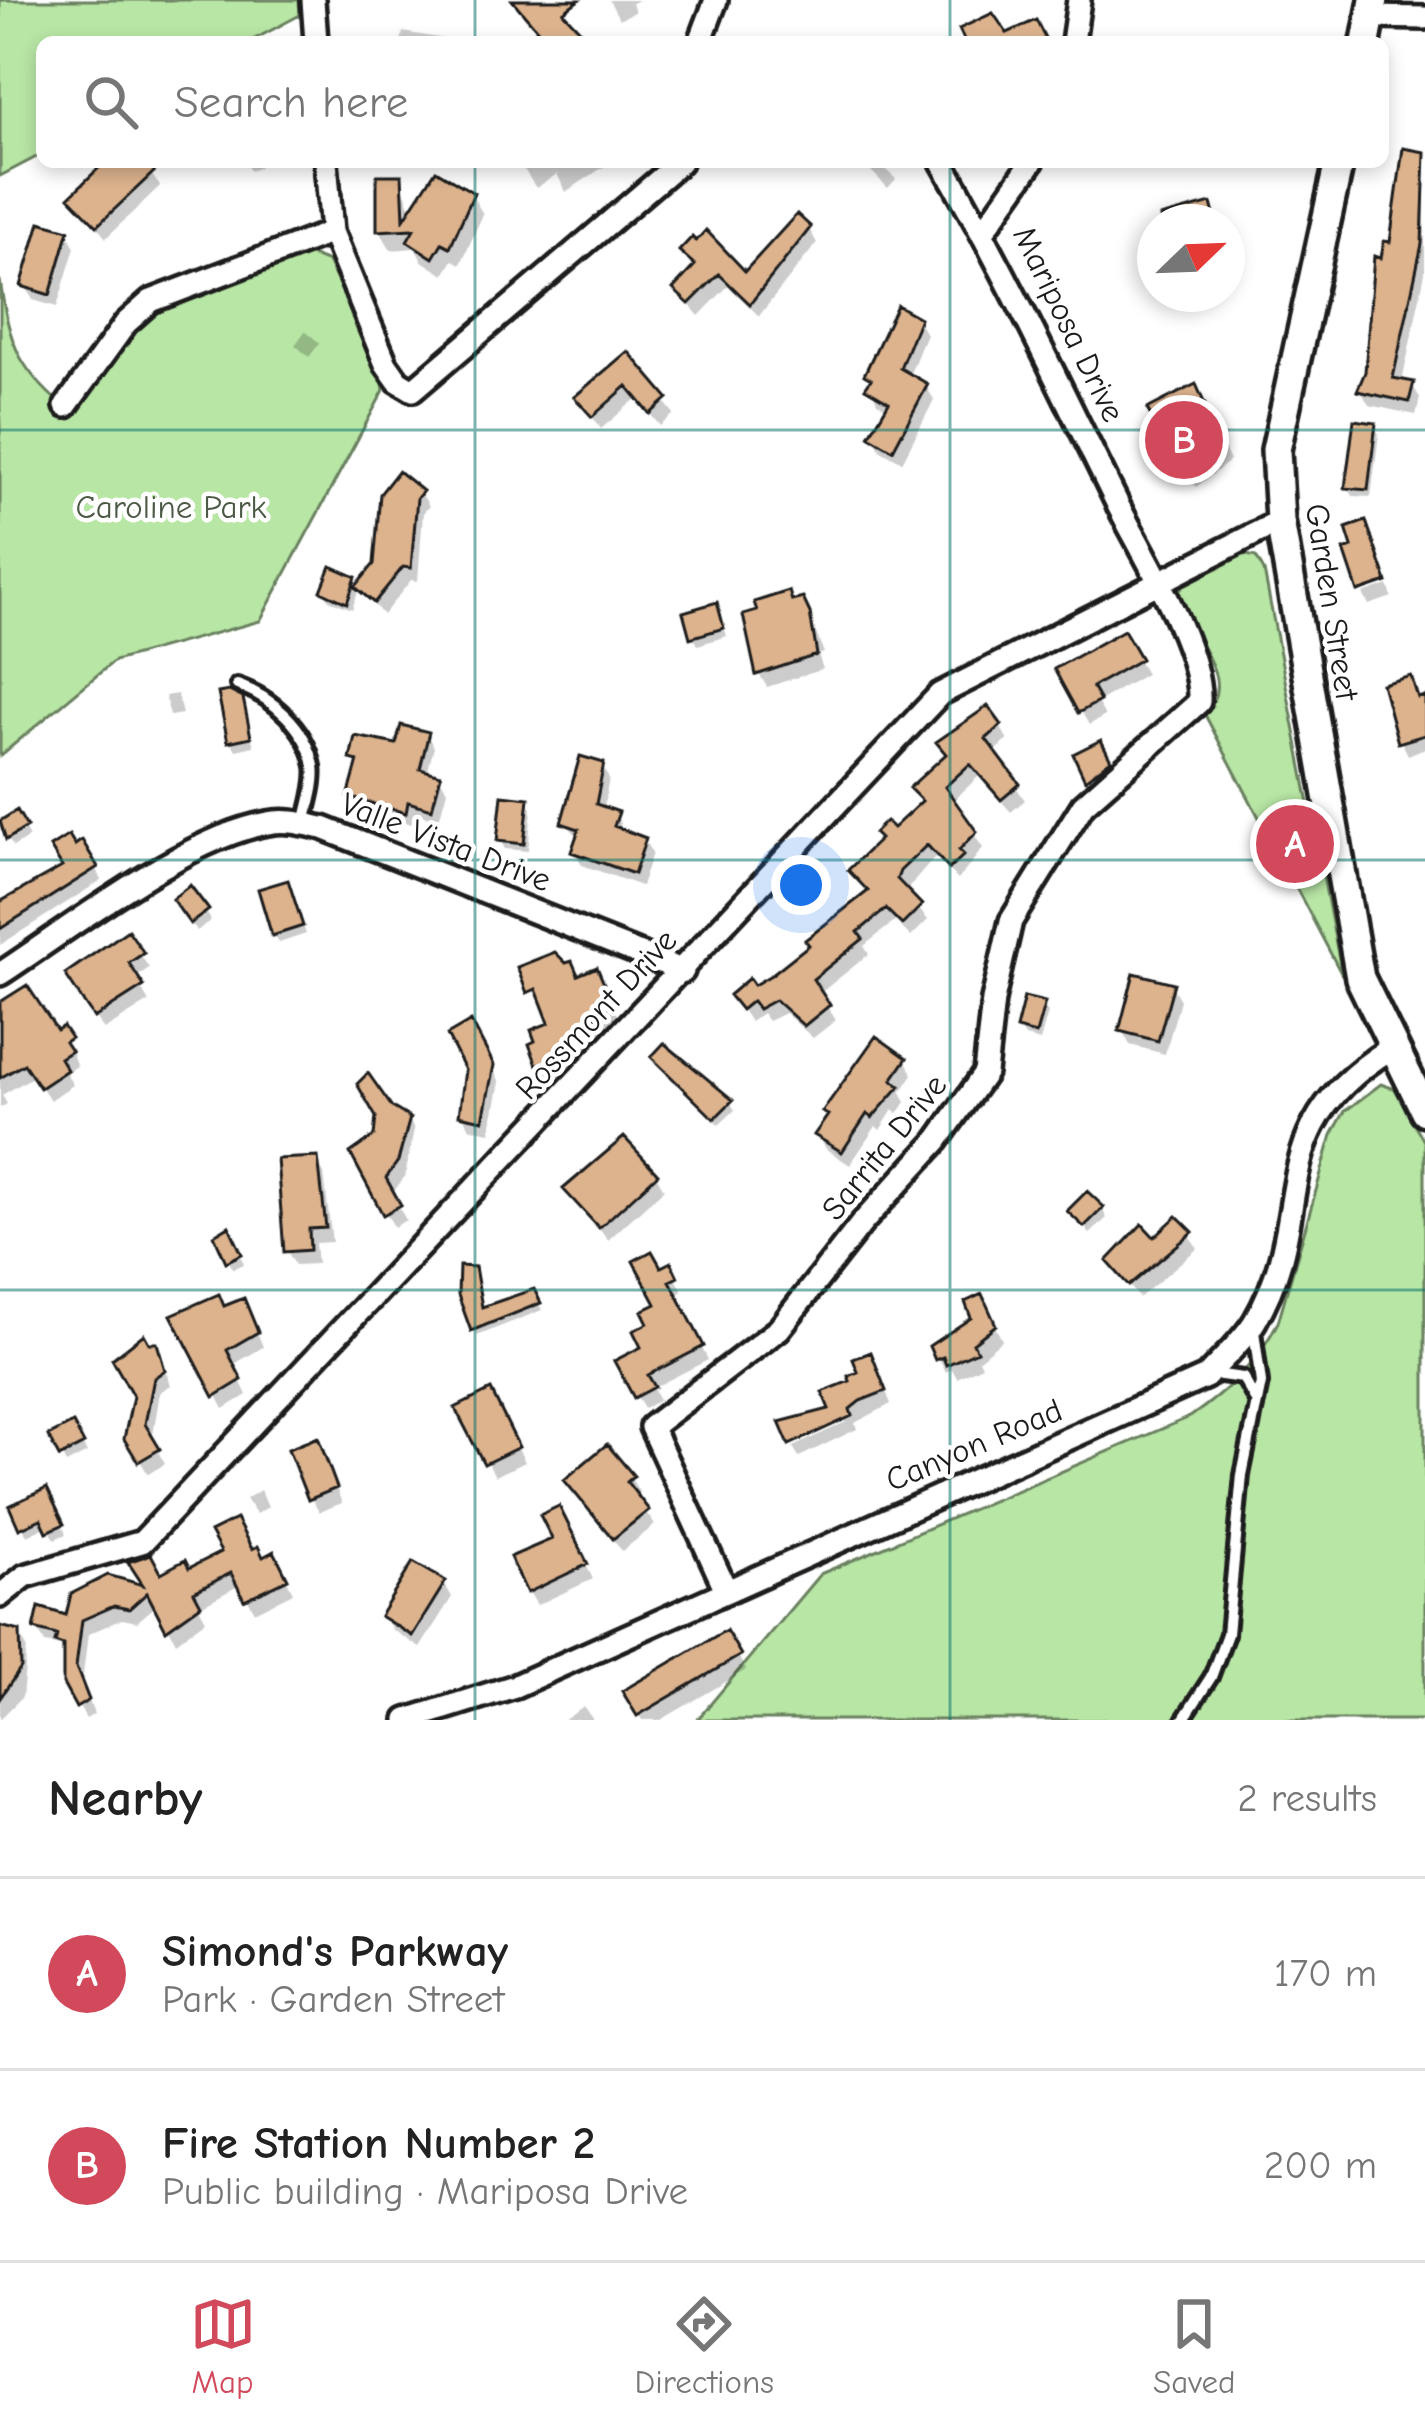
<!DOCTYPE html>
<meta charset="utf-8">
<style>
body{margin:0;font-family:"Comic Neue",sans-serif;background:#f6f6f6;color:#222}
.compass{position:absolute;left:1137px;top:204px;width:108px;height:108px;border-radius:50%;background:#fff;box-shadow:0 6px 18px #0003;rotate:67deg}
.you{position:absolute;left:801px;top:885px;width:42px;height:42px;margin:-30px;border:9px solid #fff;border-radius:50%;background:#1a73e8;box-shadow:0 0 0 18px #1a73e833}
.badge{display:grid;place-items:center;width:78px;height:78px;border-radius:50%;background:#d1495b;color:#fff;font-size:39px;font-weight:700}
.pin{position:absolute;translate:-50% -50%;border:6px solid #fff;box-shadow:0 3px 12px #0006}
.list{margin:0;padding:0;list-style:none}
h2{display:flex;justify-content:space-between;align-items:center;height:156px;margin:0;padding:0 48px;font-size:51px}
h2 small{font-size:39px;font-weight:400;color:#767676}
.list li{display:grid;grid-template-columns:78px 1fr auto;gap:36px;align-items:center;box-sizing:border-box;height:192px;padding:0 48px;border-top:3px solid #e0e0e0}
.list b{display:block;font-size:45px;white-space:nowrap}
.list p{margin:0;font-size:39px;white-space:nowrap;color:#767676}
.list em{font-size:39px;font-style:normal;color:#767676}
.icon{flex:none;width:66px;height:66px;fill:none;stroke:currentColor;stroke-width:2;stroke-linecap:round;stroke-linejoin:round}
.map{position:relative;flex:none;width:1425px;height:1720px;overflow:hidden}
.search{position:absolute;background:#fff;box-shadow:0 6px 18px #0003;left:36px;right:36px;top:36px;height:132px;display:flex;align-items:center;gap:30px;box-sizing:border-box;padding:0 42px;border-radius:18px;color:#767676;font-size:45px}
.sheet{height:540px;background:#fff}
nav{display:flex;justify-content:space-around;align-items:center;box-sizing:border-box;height:168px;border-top:3px solid #e0e0e0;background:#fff;font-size:33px;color:#767676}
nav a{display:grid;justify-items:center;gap:6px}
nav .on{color:#d1495b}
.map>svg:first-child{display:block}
.green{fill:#b8e6a5;stroke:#6a8160;stroke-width:3}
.shadow{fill:#0003}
.building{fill:#ddb38e;stroke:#1c1c1c;stroke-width:3}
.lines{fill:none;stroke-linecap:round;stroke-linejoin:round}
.service-casing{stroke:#1c1c1c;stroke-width:20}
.minor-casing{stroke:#1c1c1c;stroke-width:30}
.tertiary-casing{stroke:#1c1c1c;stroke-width:36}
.service{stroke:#fff;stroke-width:10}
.minor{stroke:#fff;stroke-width:21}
.tertiary{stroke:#fff;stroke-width:27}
.grid{fill:none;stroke:#0f766e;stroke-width:3;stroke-opacity:0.55}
.labels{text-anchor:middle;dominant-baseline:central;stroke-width:9;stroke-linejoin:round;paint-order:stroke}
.street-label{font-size:33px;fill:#1c1c1c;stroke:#fff}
.park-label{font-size:33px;fill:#4b5945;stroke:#fff}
</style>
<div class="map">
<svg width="1425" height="1720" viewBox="0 0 1425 1720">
<rect width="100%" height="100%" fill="#fff"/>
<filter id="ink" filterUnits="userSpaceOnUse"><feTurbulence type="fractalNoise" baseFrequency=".00833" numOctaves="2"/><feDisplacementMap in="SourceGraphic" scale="24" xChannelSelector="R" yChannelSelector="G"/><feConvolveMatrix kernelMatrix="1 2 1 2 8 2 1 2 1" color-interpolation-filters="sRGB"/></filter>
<g filter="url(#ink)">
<path class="green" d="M 0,0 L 299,0 L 300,15 L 249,42 L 42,42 L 42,154 L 0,176 Z
M 308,254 L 328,262 L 381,371 L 384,390 L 260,621 L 114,661 L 0,756 L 0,280 C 9,345 19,372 73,414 L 137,325 L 163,305 Z
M 1238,553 L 1256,557 L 1264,571 L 1342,975 L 1204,713 C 1242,678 1182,632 1178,593 L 1190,577 Z
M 1381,1084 L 1395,1089 L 1425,1143 L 1425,1720 L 697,1720 L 820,1574 L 1190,1417 C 1228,1391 1257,1363 1278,1322 L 1332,1135 L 1345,1111 Z"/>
<path class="shadow" d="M 609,0 L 639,0 L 632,3 L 635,12 L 619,19 Z
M 403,32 L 463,42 L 401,42 Z
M 1405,152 L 1425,155 L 1425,273 L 1402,382 L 1412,384 L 1420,398 L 1416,415 L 1369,405 L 1361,391 L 1384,261 L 1392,245 Z
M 109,162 L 142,162 L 160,186 L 106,238 L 72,197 Z
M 245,162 L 257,162 L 260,167 L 250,171 Z
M 519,162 L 611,162 L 566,192 L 557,174 L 536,188 Z
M 877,162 L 896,179 L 888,188 L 870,170 Z
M 400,178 L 412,212 L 472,195 L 483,214 L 461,264 L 453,260 L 444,275 L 422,261 L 415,248 L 391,250 L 380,231 Z
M 809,229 L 817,243 L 759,316 L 728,286 L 699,316 L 677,290 L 695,269 L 683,252 L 745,276 Z
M 67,233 L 75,247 L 57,307 L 33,300 L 25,286 Z
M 918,320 L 926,334 L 909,376 L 926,386 L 934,400 L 902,462 L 881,450 L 873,436 L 888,409 L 877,402 L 867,375 Z
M 305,331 L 320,343 L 309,357 L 295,345 Z
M 628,355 L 674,414 L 660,426 L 637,398 L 601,429 L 578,397 Z
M 1205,407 L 1230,461 L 1196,487 L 1152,410 Z
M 1374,426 L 1379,434 L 1371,497 L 1353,496 L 1348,487 Z
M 421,493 L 429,506 L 423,513 L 418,581 L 411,580 L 383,615 L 359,588 L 352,609 L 329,600 L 324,591 L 354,580 L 359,588 L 377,565 L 383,496 Z
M 1388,585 L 1392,597 L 1369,605 L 1363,594 Z
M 793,604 L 809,615 L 824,653 L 818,655 L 823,669 L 767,687 L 759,674 Z
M 720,614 L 727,636 L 698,645 L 693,636 Z
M 1123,634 L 1146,674 L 1097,702 L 1105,716 L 1089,725 L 1058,670 Z
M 1410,680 L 1420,701 L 1425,699 L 1425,748 L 1408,755 L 1401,741 Z
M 177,694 L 182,714 L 170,716 L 165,696 Z
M 241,700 L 254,746 L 236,750 L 231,741 Z
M 1000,726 L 1008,740 L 993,753 L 1025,800 L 1011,812 L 979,776 L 952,802 L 983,848 L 958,880 L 936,856 L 905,892 L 928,920 L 911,937 L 895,921 L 864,946 L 869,954 L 819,994 L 836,1020 L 813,1038 L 785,1013 L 768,1021 L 762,1013 L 750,1022 L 733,996 L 773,978 L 869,894 L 852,871 L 922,805 L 913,789 Z
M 427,735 L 434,747 L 427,774 L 439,777 L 447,790 L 439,820 L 415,813 L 412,824 L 358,809 L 351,797 L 359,769 L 353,759 Z
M 1100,744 L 1113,770 L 1092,787 L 1077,756 Z
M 602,765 L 609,779 L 603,810 L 617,815 L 623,833 L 644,840 L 652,853 L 641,886 L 582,865 L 575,852 L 579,838 L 565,822 Z
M 527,800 L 532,809 L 528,851 L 505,849 L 500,840 Z
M 16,814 L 29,837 L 13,847 L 0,824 Z
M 81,844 L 102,880 L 0,945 L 0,901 L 66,868 Z
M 291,892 L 306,934 L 279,943 L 274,935 Z
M 181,908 L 206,912 L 211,920 L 197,931 Z
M 127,934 L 149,968 L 135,978 L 149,1002 L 104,1030 L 69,975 Z
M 521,969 L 579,978 L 607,990 L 620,1023 L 595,1041 L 592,1053 L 578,1058 L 583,1070 L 551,1083 L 533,1045 L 553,1025 Z
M 1172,986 L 1180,1000 L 1165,1054 L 1130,1045 L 1122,1031 Z
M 1043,1004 L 1048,1013 L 1040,1041 L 1025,1037 L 1020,1029 Z
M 0,1006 L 56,1034 L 62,1030 L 77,1066 L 66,1073 L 73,1085 L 50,1100 L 34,1076 L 2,1095 L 7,1104 L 0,1108 Z
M 478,1039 L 500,1082 L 490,1132 L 470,1128 L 462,1114 Z
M 905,1060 L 913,1074 L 901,1092 L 906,1102 L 898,1114 L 893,1110 L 880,1130 L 876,1126 L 850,1165 L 826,1149 L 818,1135 L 829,1118 L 826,1112 Z
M 659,1065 L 730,1102 L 735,1110 L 719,1125 Z
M 372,1078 L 390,1109 L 406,1114 L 414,1129 L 405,1176 L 392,1194 L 406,1220 L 394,1227 L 354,1154 L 371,1145 L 379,1124 L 363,1079 Z
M 316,1160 L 324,1174 L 332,1242 L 315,1243 L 317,1264 L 295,1265 L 287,1251 Z
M 656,1175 L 664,1189 L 608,1240 L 566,1189 Z
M 1102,1209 L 1107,1218 L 1090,1234 L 1071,1211 Z
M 1177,1220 L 1198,1248 L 1139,1298 L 1111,1261 L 1154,1241 Z
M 233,1238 L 244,1264 L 233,1269 L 228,1260 Z
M 669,1266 L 683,1291 L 675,1295 L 708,1360 L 653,1388 L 659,1400 L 644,1409 L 618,1363 L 645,1348 L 660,1305 L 660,1271 Z
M 473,1270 L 483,1310 L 532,1292 L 542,1310 L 477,1336 Z
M 224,1309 L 250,1315 L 263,1347 L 233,1365 L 247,1395 L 224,1409 L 175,1317 Z
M 988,1312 L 1002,1340 L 979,1359 L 982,1366 L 957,1378 L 952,1369 L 946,1372 L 938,1358 Z
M 147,1346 L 156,1346 L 171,1385 L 160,1392 L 152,1441 L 165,1464 L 148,1474 L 127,1438 Z
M 877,1369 L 891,1404 L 855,1423 L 857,1429 L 799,1457 L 793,1447 L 846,1422 L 833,1411 Z
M 498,1408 L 525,1462 L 495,1476 L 459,1410 Z
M 72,1427 L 87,1453 L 66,1464 L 52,1437 Z
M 317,1440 L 342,1503 L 319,1512 L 311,1498 Z
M 631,1478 L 639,1492 L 634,1496 L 655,1525 L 622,1551 L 567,1481 Z
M 260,1490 L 268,1507 L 256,1514 L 246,1499 Z
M 51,1500 L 66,1534 L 55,1539 L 47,1526 L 27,1536 L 13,1507 Z
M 565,1524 L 593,1579 L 537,1605 L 529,1592 Z
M 251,1553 L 281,1568 L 293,1593 L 255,1612 L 240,1585 L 199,1607 L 206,1620 L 176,1642 L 157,1605 L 137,1622 L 122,1619 L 88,1634 L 82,1683 L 94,1714 L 86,1719 L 66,1683 L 66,1656 L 60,1646 L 45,1643 L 37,1629 L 148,1589 L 160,1576 Z
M 444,1583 L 452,1597 L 420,1648 L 392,1630 L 384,1616 Z
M 0,1630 L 18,1633 L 27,1647 L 22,1697 L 0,1719 Z
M 725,1634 L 746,1670 L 661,1720 L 642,1720 L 626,1692 Z
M 584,1707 L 593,1720 L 564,1720 Z"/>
<path class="building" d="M 512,0 L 579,0 L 563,12 L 591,42 L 548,42 Z
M 993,13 L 1007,33 L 1036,20 L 1047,42 L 965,42 L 959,29 Z
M 1403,148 L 1425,152 L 1422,244 L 1393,378 L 1414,382 L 1409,402 L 1357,391 L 1365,372 L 1374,256 L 1381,258 L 1384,241 L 1390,242 Z
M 105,162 L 146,162 L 155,171 L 97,226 L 69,197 Z
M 436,170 L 474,193 L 450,247 L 442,243 L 433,258 L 407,241 L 414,229 L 377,231 L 377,175 L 402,175 L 404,219 Z
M 1211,203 L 1216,222 L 1161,222 L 1160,217 Z
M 797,214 L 811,227 L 750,304 L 719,274 L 689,304 L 673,289 L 695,265 L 679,251 L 692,237 L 696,241 L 706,230 L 745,271 Z
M 40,222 L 69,230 L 50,295 L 21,286 Z
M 897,305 L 920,318 L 900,368 L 928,384 L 893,450 L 869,436 L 889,402 L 865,388 L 871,379 L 864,375 Z
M 628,351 L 668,398 L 650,414 L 627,386 L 592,417 L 574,397 Z
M 1196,384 L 1221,441 L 1182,470 L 1147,409 Z
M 1354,420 L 1376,423 L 1368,490 L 1345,488 Z
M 398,471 L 423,491 L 417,498 L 411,568 L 403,567 L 374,603 L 355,587 L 374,564 L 380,494 Z
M 1366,521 L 1387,582 L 1358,592 L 1344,550 L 1352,547 L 1346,528 Z
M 331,566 L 356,577 L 347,603 L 321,591 Z
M 789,591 L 792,601 L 803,598 L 810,613 L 817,655 L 756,675 L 743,615 L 757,611 L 754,602 Z
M 717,602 L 724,628 L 690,638 L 683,612 Z
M 1124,630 L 1141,659 L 1092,687 L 1100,701 L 1078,713 L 1054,669 Z
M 1411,676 L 1418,698 L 1425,696 L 1425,735 L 1398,743 L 1382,684 Z
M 229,691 L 243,698 L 251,737 L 228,742 L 218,693 Z
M 988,706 L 1002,725 L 986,739 L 1020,784 L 1001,800 L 970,764 L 945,787 L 977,832 L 959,850 L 964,855 L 949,869 L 927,845 L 900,871 L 897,879 L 922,905 L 902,925 L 886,909 L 858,932 L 863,939 L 813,979 L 830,1005 L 804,1026 L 775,1000 L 758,1009 L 752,1001 L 741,1010 L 729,995 L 749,978 L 754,985 L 771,975 L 809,945 L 805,940 L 868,891 L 848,870 L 880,839 L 874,833 L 886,821 L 893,828 L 922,801 L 909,788 L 946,754 L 936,742 Z
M 401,725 L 429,732 L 420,769 L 441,775 L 432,809 L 408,802 L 406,813 L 348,797 L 358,761 L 350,759 L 355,736 L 396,744 Z
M 1101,740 L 1111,760 L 1085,780 L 1073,754 Z
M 580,756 L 604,763 L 596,804 L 619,812 L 614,826 L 646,838 L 634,874 L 571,852 L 579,829 L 561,823 Z
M 502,795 L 529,798 L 524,844 L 497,841 Z
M 17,810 L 27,827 L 6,840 L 0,821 Z
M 69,835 L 75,845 L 82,840 L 98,867 L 0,929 L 0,902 L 62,867 L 50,847 Z
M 288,880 L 303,926 L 272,936 L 258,889 Z
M 190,885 L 209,910 L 190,924 L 172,899 Z
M 128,930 L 144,953 L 129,963 L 144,986 L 94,1018 L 65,974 Z
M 555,952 L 566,963 L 572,961 L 578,975 L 597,967 L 612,1003 L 570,1039 L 574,1051 L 537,1065 L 529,1044 L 535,1041 L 531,1030 L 549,1023 L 536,989 L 527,993 L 517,967 Z
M 1134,973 L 1174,983 L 1158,1041 L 1119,1031 Z
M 27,985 L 57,1030 L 63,1026 L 71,1038 L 65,1042 L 71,1051 L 60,1058 L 67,1070 L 40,1088 L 24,1064 L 0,1078 L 0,1002 Z
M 1024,997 L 1045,1002 L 1036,1034 L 1016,1029 Z
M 471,1021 L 494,1065 L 483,1120 L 459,1115 L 465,1070 L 447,1035 Z
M 876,1036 L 907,1058 L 892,1080 L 900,1086 L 872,1118 L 867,1114 L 842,1152 L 814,1135 L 828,1115 L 822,1112 Z
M 664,1043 L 733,1100 L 714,1119 L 651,1057 Z
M 368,1073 L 392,1107 L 410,1118 L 398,1161 L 386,1178 L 401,1205 L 383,1215 L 350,1153 L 374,1136 L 376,1117 L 357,1084 Z
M 624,1137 L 658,1174 L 599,1228 L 563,1189 Z
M 318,1157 L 326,1228 L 309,1229 L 310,1250 L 284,1252 L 277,1159 Z
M 1087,1191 L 1104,1207 L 1084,1227 L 1067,1211 Z
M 1177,1216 L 1193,1232 L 1129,1286 L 1107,1261 L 1142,1224 L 1154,1237 Z
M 229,1226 L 242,1254 L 226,1262 L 214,1235 Z
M 652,1251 L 661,1267 L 671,1262 L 678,1277 L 670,1281 L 704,1346 L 648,1375 L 655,1387 L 634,1398 L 614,1361 L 641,1347 L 633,1331 L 648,1323 L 642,1311 L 656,1304 L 633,1261 Z
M 459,1266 L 475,1267 L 482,1307 L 534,1289 L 541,1303 L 471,1331 L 458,1295 Z
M 219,1294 L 224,1306 L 244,1298 L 258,1332 L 227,1350 L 242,1380 L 214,1397 L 171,1315 Z
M 982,1294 L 996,1325 L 973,1343 L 977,1351 L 946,1365 L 943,1357 L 935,1360 L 929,1346 L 971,1318 L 965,1302 Z
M 144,1334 L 149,1343 L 157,1343 L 165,1370 L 154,1378 L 145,1424 L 160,1449 L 138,1462 L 124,1439 L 133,1396 L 112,1359 Z
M 871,1352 L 886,1391 L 860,1401 L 850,1409 L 852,1416 L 789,1445 L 779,1422 L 829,1409 L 822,1392 L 850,1381 L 848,1376 L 858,1372 L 853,1359 Z
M 491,1390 L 519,1447 L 484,1464 L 455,1408 Z
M 73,1423 L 84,1444 L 59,1457 L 48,1436 Z
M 318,1437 L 337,1488 L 308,1500 L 288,1449 Z
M 607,1444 L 634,1476 L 627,1482 L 649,1510 L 613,1539 L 564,1480 Z
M 47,1488 L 64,1524 L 47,1532 L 41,1519 L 19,1529 L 9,1506 Z
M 559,1506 L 588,1564 L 527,1593 L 510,1557 L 552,1539 L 540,1515 Z
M 236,1519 L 252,1549 L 258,1546 L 263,1557 L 274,1551 L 288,1579 L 244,1600 L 231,1573 L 194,1592 L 201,1605 L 166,1630 L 147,1593 L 129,1609 L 114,1606 L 82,1620 L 76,1667 L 89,1700 L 76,1708 L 63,1684 L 63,1645 L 55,1642 L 57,1635 L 34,1629 L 39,1607 L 66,1615 L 71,1594 L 108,1575 L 143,1585 L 128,1562 L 151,1554 L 161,1573 L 185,1560 L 189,1568 L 221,1552 L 210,1532 Z
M 413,1562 L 446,1581 L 412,1636 L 380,1616 Z
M 0,1626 L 20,1631 L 21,1668 L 0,1698 Z
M 726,1630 L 741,1655 L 637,1716 L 622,1691 Z"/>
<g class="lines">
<g class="service-casing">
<path id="service" d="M 237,685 C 271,696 307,728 314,766 C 317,783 308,808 305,824
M 1214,1374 L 1243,1378 L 1256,1401
M 1183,1720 L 1211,1677 L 1227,1634 L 1242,1475 L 1261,1383 L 1254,1331"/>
</g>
<g class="minor-casing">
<path id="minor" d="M 313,0 L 316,42
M 1371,17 L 1425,18
M 700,42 L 716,0
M 1073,42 L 1079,0
M 326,162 L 332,232 L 386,364 L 398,381 L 413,390 L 680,162
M 983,232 L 1032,162
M 66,406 L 126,323 L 151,301 L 332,232
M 0,974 C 71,928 186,837 268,823 C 287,819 304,824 323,828 L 683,971
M 725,1588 L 651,1427 L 779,1329 L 862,1223 L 937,1141 L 985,1073 L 993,1000 L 1011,921 L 1083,805 L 1199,702 C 1202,649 1144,556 1119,507 C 1062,391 1007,274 942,162
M 0,1596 L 25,1576 L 142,1542 L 940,694 L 1280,521
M 407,1720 L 515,1686 L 1206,1377 C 1222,1359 1243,1341 1255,1321 C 1319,1211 1258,1131 1390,1049"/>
</g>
<g class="tertiary-casing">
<path id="tertiary" d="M 1366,42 L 1374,0
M 1339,162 L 1276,450 L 1280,521 L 1360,978 L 1425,1111"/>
</g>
<use href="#service" class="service"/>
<use href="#minor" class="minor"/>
<use href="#tertiary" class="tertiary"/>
</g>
</g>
<path class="grid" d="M 475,0 L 475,42M 950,0 L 950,42M 475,162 L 475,1720M 950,162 L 950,1720M 0,430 L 1425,430M 0,860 L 1425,860M 0,1290 L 1425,1290"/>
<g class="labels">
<g class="street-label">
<text transform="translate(1069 324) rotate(64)">Mariposa Drive</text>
<text transform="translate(1332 602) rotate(81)">Garden Street</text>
<text transform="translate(446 842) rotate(21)">Valle Vista Drive</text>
<text transform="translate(596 1014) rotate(-47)">Rossmont Drive</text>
<text transform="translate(884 1147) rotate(-51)">Sarrita Drive</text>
<text transform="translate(974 1445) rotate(-23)">Canyon Road</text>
</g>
<g class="park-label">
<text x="171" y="507">Caroline Park</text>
</g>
</g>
</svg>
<svg class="compass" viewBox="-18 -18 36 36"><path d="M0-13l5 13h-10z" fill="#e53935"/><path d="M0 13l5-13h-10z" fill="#767676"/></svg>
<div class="you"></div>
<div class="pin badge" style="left:1295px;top:844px">A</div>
<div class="pin badge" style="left:1184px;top:440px">B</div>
<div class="search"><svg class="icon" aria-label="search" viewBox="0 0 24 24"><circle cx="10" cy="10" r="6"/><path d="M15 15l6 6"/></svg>Search here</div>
</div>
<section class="sheet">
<h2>Nearby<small>2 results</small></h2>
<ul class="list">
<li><span class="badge">A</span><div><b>Simond's Parkway</b><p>Park · Garden Street</p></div><em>170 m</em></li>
<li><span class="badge">B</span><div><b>Fire Station Number 2</b><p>Public building · Mariposa Drive</p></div><em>200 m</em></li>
</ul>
</section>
<nav>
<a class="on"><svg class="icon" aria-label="map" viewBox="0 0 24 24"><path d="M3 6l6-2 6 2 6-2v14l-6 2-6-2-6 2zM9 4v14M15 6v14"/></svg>Map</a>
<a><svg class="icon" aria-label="directions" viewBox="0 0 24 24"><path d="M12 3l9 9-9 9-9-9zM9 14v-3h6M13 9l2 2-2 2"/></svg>Directions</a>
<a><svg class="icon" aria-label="saved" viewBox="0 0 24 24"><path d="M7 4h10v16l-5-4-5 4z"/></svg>Saved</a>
</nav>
